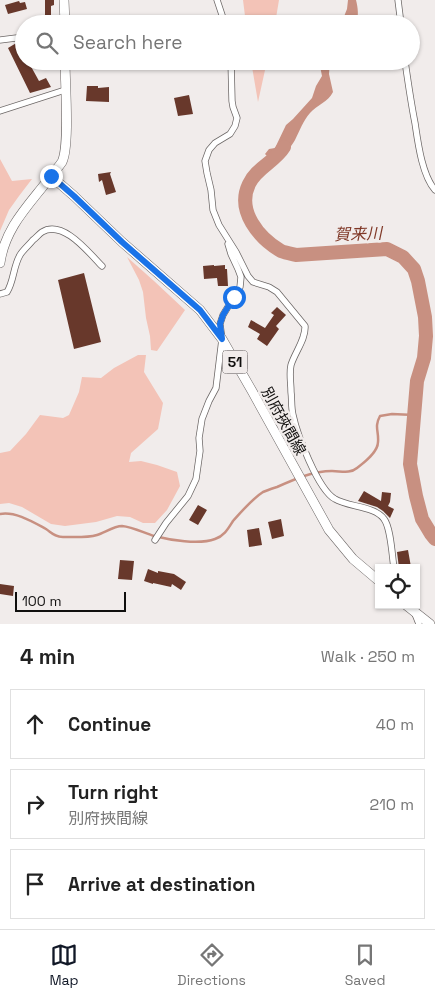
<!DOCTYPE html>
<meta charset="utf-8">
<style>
body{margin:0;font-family:"Space Grotesk","Noto Sans JP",sans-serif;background:#f2f2f2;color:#222}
.controls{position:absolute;right:15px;bottom:15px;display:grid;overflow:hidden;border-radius:0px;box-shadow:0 1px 4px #0004}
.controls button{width:45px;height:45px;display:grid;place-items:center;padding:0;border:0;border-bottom:1px solid #e0e0e0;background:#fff;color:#222;font:25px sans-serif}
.scale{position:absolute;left:15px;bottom:12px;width:111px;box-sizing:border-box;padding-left:5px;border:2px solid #100f0e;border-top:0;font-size:14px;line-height:18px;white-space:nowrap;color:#100f0e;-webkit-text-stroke:4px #f1eceb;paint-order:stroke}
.stop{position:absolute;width:15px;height:15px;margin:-11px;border:4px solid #1a73e8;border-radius:50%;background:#fff}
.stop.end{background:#1a73e8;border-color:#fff;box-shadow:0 1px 5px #0008}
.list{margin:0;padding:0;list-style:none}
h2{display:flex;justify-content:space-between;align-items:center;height:65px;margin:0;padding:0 20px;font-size:21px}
h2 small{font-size:16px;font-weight:400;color:#767676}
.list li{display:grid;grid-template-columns:32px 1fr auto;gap:15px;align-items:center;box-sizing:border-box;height:70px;margin:0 10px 10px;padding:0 10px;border:1px solid #e0e0e0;border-radius:0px}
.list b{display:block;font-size:19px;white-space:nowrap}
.list p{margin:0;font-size:16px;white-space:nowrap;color:#767676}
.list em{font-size:16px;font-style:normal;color:#767676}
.icon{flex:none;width:28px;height:28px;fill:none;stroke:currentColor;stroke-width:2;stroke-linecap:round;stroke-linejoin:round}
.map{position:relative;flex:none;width:435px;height:624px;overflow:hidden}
.search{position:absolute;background:#fff;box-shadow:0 1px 4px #0004;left:15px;right:15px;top:15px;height:55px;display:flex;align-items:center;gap:12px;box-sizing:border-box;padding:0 18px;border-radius:28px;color:#767676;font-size:19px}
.sheet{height:305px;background:#fff}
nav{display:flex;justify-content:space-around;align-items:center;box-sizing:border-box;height:70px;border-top:1px solid #e0e0e0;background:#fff;font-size:14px;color:#767676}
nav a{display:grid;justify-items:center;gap:2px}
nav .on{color:#111827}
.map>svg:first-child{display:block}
.green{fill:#f3c3b7}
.water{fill:#c89081}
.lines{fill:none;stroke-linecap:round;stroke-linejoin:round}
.stream{stroke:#c89081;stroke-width:2.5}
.river{stroke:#c89081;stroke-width:14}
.building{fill:#68382b}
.street-casing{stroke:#6c6766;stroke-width:7}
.primary-casing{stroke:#6c6766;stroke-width:10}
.street{stroke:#fff;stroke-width:5.5}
.primary{stroke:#fff;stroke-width:9}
.route{stroke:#1a73e8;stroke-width:6}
.labels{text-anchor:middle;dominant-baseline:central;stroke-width:5;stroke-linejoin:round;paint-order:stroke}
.shield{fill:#f1eceb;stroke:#545150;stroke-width:1}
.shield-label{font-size:14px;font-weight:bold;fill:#100f0e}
.street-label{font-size:15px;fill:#100f0e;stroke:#f1eceb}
.water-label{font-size:16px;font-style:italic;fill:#803928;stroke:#f1eceb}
</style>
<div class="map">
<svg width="435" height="624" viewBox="0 0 435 624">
<rect width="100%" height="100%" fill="#f1eceb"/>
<path class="green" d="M 243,0 L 279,0 L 275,24 L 246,24 Z
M 251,61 L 267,61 L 258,102 Z
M 0,159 L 12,181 L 32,179 L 19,196 L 9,210 L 0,231 Z
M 127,257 L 154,281 L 185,310 L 157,351 L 151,350 L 150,336 L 146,318 L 143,292 L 139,280 Z
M 138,355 L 146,355 L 144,372 L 163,403 L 158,429 L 131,453 L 129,462 L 141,461 L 157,465 L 177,472 L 180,486 L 167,510 L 155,523 L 143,523 L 130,517 L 117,516 L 96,522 L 65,526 L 51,524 L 22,507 L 9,503 L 0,504 L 0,453 L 10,451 L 26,434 L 40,415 L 63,418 L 69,415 L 79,392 L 82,377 L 101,378 L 114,368 Z"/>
<path class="water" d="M 348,0 L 356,0 C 358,8 359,16 356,24 L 341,24 L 347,9 Z
M 319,61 L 330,61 L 329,74 L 333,92 C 328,102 317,105 310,113 C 303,121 300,130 295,140 C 290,149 282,157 274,163 L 265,154 L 269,149 L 275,148 L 286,125 L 293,119 L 312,98 L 316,86 L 322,76 Z"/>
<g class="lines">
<path class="stream" d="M 0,514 C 15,511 33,522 46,529 C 52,533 55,537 63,537 C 73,537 87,538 97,535 C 104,533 114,526 122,526 C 133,527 144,533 154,536 C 170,540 199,545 215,539 C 224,536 228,529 233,521 C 242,511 252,499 263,492 C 268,490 273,488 277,487 C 295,479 313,471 332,471 C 341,471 350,474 357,468 C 365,462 378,452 378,442 C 379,431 374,427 380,416 L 392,414 L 414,415"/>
<path class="river" d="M 284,147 C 275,162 256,168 249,184 C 236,211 259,238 281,251 C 286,253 292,254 296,255 L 387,249 L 403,257 L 414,269 L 418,281 L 425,317 L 426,336 L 424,358 L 417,381 L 410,464 L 416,496 L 422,519 L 431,534 L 435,539"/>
</g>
<path class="building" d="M 45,0 L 54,0 L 54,5 L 51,6 L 51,24 L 44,24 L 44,16 L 45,16 Z
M 19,1 L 20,3 L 25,2 L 27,9 L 8,14 L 5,5 Z
M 18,42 L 24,53 L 24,61 L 28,61 L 39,81 L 46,78 L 51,87 L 30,93 L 8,48 Z
M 87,86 L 98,86 L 98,88 L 109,87 L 109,102 L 86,101 Z
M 189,95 L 193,114 L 178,116 L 174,98 Z
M 111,172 L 110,174 L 116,192 L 106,195 L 102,180 L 99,182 L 98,174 Z
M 214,265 L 214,266 L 225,265 L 225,269 L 227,269 L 228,286 L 218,286 L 217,278 L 204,279 L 203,266 Z
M 84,273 L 101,342 L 74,349 L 58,280 Z
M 277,307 L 286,315 L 276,326 L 279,329 L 267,346 L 257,339 L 260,334 L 248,327 L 251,320 L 265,328 L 274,315 L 271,313 Z
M 364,491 L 381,501 L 382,492 L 391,493 L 390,502 L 388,506 L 394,509 L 390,518 L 383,511 L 377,507 L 358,501 Z
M 198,505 L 207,510 L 198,525 L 189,520 Z
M 281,519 L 284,536 L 272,539 L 268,522 Z
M 259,528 L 262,545 L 249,547 L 247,530 Z
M 408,550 L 411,567 L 399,568 L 397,552 Z
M 120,560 L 134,561 L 132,580 L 118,579 Z
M 148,569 L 158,573 L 158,571 L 174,574 L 186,582 L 181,590 L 172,584 L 171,587 L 153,583 L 153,584 L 144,581 Z
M 0,584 L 14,586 L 13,596 L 0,594 Z"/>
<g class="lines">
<g class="street-casing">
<path id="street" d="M 217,0 L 225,24
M 398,0 L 401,24
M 0,40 L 24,37
M 231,61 L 232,101 L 233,107 L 237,118 L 235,126 L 230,134 L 215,143 L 209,150 L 205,161 L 207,173 L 211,190 L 213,210 L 219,225 L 236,252 L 248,276 L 253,282 L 269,287 L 277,292 L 305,326 C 306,339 295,352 291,365 C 289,374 291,382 291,392 C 292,399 291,407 293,415 C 297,434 318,490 335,499 C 348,507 375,506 384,519 C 391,528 392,556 394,568
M 405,61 C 408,82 411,103 415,123 C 418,143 422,175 435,190
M 0,111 L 65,90
M 0,294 L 7,292 C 14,281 13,267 20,255 C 23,250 29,245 33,240 C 36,238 39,234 42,232 C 63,219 89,253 102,266
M 155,540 L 166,523 L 188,496 L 196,479 L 200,451 L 199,438 L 202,419 L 209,401 L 216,388 L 222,339 L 220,324 L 223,315 L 240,287 L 241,277 L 238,269 L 231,254 L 228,244
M 415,614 L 419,624"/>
</g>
<g class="primary-casing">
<path id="primary" d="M 64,0 L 65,24
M 51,176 L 74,196 L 122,242 L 200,310 L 222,339 L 252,391 L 329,530 L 353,559 L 379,581
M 0,263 C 5,228 28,206 48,180 C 52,174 58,168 62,162 C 70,146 65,82 65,61
M 406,605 L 430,624"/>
</g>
<use href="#street" class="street"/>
<use href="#primary" class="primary"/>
</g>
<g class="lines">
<path class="route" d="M 51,176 L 74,196 L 122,242 L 200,310 L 222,339 L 220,324 L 223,315 L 234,297"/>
</g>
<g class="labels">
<rect class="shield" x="222.5" y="350.5" width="25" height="23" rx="4"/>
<g class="shield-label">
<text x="235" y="362">51</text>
</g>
<g class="street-label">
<text transform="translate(284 421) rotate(61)">別府挾間線</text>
</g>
<g class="water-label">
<text transform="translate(358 234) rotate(-2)">賀来川</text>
</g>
</g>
</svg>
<div class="controls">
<button><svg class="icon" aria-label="locate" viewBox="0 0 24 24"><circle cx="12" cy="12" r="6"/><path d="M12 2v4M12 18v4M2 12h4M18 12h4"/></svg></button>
</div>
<div class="scale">100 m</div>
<div class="stop" style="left:234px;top:297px"></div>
<div class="stop end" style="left:51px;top:176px"></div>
<div class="search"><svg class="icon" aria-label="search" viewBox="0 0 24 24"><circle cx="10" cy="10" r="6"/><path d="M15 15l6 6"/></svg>Search here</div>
</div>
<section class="sheet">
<h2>4 min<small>Walk · 250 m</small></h2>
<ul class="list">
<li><svg class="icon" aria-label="ahead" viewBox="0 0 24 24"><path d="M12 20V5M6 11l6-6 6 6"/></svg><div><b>Continue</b></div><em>40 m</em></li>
<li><svg class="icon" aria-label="right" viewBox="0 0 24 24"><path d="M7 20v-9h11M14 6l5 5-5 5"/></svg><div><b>Turn right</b><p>別府挾間線</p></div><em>210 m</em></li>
<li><svg class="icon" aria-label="arrive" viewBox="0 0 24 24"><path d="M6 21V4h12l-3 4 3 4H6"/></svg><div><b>Arrive at destination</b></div></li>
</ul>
</section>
<nav>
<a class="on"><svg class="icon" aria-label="map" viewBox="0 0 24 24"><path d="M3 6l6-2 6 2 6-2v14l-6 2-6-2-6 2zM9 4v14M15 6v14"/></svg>Map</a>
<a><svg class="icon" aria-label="directions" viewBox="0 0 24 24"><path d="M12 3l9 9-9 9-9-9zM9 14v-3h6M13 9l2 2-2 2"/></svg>Directions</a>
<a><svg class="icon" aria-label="saved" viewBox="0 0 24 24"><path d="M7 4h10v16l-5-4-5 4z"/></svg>Saved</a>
</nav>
